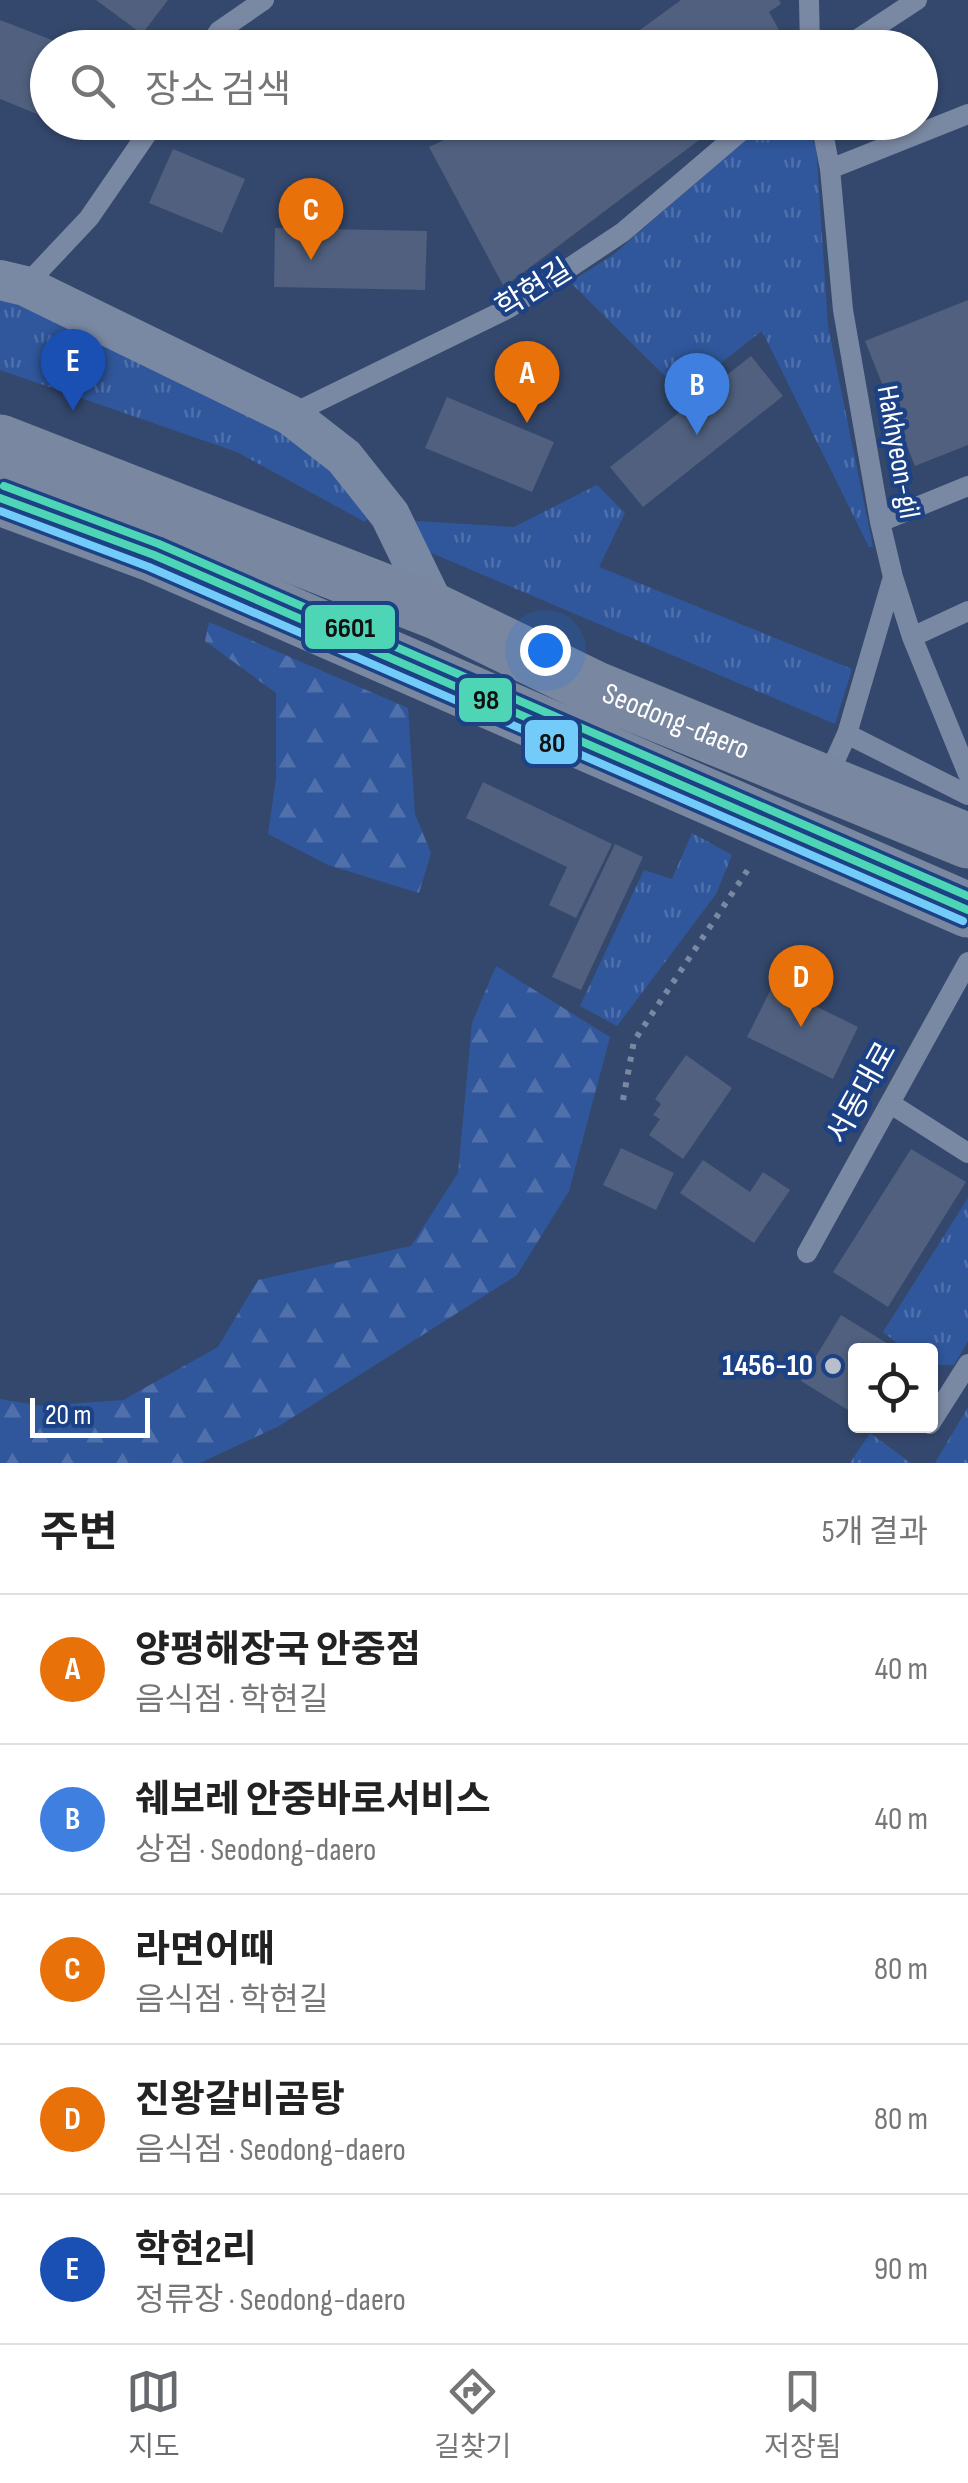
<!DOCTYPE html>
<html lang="ko">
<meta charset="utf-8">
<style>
body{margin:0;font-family:"Sofia Sans Condensed","Noto Sans KR",sans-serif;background:#f2f2f2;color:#222}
.controls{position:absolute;right:30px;bottom:30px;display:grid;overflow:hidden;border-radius:10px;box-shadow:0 2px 8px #0004}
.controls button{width:90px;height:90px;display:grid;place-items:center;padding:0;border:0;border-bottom:2px solid #e0e0e0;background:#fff;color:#222;font:50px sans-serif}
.scale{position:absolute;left:30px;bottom:25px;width:120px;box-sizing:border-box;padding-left:10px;border:5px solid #fff;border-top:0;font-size:28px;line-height:35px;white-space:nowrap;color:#fff;-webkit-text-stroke:8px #1c4185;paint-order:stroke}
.you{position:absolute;left:545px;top:650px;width:35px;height:35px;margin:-25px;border:8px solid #fff;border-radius:50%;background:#1a73e8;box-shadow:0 0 0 15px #1a73e833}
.badge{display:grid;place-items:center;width:65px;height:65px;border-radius:50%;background:#66696e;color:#fff;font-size:32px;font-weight:700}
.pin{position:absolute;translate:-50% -82px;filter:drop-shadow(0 2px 5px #0008)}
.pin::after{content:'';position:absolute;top:52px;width:35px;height:30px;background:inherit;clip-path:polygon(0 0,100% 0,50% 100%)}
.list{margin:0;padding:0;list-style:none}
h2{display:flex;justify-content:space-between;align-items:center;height:130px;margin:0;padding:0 40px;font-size:42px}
h2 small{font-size:32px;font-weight:400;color:#767676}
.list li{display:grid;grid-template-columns:65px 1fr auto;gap:30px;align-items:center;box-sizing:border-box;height:150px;padding:0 40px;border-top:2px solid #e0e0e0}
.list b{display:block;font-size:38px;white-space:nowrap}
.list p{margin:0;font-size:32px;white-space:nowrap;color:#767676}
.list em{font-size:32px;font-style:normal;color:#767676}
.icon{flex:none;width:55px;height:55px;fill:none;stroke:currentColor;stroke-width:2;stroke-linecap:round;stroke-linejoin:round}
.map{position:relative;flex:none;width:968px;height:1463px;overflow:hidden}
.search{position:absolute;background:#fff;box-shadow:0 2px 8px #0004;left:30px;right:30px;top:30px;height:110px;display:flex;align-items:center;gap:25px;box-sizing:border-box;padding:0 35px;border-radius:55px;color:#767676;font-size:38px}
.sheet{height:880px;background:#fff}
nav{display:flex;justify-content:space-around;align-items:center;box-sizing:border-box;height:140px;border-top:2px solid #e0e0e0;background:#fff;font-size:28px;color:#767676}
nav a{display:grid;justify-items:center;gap:5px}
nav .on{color:#66696e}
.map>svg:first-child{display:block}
.grass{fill:url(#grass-tufts)}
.forest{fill:url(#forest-firs)}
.building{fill:#50607e}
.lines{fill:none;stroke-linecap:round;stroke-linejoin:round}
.path{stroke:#7a89a3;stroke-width:6;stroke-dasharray:5 8;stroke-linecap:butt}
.lane{stroke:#7a89a3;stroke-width:20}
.street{stroke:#7a89a3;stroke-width:40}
.primary{stroke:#7988a0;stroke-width:55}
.bus-1-casing{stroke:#1c4185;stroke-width:15}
.bus-2-casing{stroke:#1c4185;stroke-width:15}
.bus-3-casing{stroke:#1c4185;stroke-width:15}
.bus-1{stroke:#4dd5b6;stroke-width:8}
.bus-2{stroke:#73cbfa;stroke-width:8}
.bus-3{stroke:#4dd5b6;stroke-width:8}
.poi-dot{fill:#b8bfcc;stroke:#1c4185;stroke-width:4}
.labels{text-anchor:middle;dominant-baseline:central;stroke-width:9;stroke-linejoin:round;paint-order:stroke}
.street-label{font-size:30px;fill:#fff;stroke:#1c4185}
.poi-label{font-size:30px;font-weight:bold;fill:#fff;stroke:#1c4185;text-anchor:end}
.line-badge{stroke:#1c4185;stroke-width:4}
.pale-badge-label{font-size:28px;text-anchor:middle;font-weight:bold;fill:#111}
</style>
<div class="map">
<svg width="968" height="1463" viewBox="0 0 968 1463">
<defs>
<pattern id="grass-tufts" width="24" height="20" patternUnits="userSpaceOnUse" patternTransform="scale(2.5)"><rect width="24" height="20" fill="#30579b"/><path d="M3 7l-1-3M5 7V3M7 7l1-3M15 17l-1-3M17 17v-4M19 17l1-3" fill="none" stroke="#4f70aa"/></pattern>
<pattern id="forest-firs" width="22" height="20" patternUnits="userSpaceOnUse" patternTransform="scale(2.5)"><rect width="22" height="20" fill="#30579b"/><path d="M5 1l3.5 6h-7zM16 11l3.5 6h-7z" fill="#4f70aa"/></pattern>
</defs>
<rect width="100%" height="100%" fill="#34486d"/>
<path class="grass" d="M 778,123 L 803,123 L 816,147 L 828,326 L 873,547 L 869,547 L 762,331 L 682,393 L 570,282 L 613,255 L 744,141 Z
M 0,298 L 89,333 L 279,424 L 374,512 L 365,522 L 237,452 L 0,370 Z
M 597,485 L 625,513 L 599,567 L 852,669 L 835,724 L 422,549 L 416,521 L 514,527 Z
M 692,833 L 732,855 L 716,894 L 617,1026 L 580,1006 L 644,870 L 672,879 Z
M 968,1198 L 968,1341 L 954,1365 L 931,1365 L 930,1350 L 906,1350 L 883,1332 Z
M 968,1407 L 968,1463 L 935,1463 Z
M 870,1433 L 911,1463 L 850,1463 Z"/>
<path class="forest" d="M 209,622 L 408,708 L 415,814 L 431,853 L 419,893 L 328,865 L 268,834 L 276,779 L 276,693 L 205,641 Z
M 496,966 L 610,1037 L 569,1191 L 517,1275 L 279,1426 L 200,1463 L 0,1463 L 0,1399 L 41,1406 L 123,1400 L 218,1347 L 258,1280 L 411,1246 L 458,1173 L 472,1023 Z"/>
<path class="building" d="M 96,0 L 168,0 L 142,34 Z
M 681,0 L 779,0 L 781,4 L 769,12 L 783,37 L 769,48 L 615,48 Z
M 0,20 L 70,47 L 48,48 L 48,102 L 42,116 L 0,99 Z
M 483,122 L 723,122 L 504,287 L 429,147 Z
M 173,149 L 245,179 L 222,233 L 149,203 Z
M 275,228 L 427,231 L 425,290 L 274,287 Z
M 968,300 L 968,445 L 915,466 L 865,341 Z
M 751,356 L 783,396 L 643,507 L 610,467 Z
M 447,397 L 554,442 L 532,492 L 425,448 Z
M 483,782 L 612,844 L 576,918 L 549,905 L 567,867 L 466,818 Z
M 615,844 L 643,857 L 581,990 L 552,977 Z
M 773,985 L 858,1027 L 833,1079 L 747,1037 Z
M 686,1055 L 732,1088 L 683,1159 L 649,1135 L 660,1119 L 653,1115 L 661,1104 L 655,1099 Z
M 621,1148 L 674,1173 L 656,1210 L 603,1185 Z
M 911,1149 L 966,1182 L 888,1307 L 833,1272 Z
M 703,1160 L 750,1192 L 763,1172 L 790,1190 L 754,1243 L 680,1193 Z
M 841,1315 L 898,1350 L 856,1350 L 856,1415 L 801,1381 Z"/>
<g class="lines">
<path class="path" d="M 623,1100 L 634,1041 L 751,865"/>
<path class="lane" d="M 809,0 L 810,48
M 208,48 L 219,31 L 264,0
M 844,48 L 917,0
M 821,122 L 830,169 L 843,310 L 880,522 L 893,577 L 847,734 L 826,780
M 830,169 L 968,114
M 25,286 L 89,218 L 155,122
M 290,415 L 509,308 L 623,232 L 752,122
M 880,522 L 968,486
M 893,577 L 912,637 L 968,774
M 912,637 L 968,611
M 847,734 L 968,795
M 891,1104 L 968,1153
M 807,1253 L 968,962
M 930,1424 L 968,1364"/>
<path class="street" d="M 0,280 L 25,286 L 290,415 L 344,457 L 390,515 L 437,612"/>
<g class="primary">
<path id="s1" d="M 0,442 L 437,612 L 596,689 L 968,841"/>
<path d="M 0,498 L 154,555 L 968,910"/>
</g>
<g class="bus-1-casing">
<path id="bus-1" d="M 0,498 L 154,555 L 968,910"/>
</g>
<g class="bus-2-casing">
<path id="bus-2" d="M 0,511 L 149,567 L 963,921"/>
</g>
<g class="bus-3-casing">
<path id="bus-3" d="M 4,486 L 159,544 L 968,896"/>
</g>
<use href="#bus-1" class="bus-1"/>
<use href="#bus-2" class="bus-2"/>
<use href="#bus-3" class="bus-3"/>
</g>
<circle class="poi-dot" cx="833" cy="1366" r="10"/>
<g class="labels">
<g class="street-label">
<text transform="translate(534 289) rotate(-32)">학현길</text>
<text transform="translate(898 452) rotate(80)">Hakhyeon-gil</text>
<text stroke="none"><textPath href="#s1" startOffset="732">Seodong-daero</textPath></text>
<text transform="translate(862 1093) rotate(-61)">서동대로</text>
</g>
<g class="poi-label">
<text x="813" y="1366">1456-10</text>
</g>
</g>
<g class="line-badge">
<rect x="303" y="603" width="94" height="48" rx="10" fill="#4dd5b6"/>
<rect x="457" y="676" width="57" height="48" rx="10" fill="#4dd5b6"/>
<rect x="523" y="718" width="57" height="48" rx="10" fill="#73cbfa"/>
</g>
<g class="pale-badge-label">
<text x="350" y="637">6601</text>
<text x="486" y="709">98</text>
<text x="552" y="752">80</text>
</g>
</svg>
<div class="controls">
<button><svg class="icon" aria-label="locate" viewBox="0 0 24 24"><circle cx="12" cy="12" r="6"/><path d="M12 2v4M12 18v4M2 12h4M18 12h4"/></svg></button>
</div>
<div class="scale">20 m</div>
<div class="you"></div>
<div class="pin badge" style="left:527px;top:423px;background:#e8710a">A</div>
<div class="pin badge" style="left:697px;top:435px;background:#3f7fe0">B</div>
<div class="pin badge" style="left:311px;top:260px;background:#e8710a">C</div>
<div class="pin badge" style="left:801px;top:1027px;background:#e8710a">D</div>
<div class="pin badge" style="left:73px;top:411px;background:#1a4fb4">E</div>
<div class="search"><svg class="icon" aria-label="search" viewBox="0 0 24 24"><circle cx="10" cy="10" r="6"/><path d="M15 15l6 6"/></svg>장소 검색</div>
</div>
<section class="sheet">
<h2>주변<small>5개 결과</small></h2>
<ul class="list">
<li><span class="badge" style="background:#e8710a">A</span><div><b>양평해장국 안중점</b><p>음식점 · 학현길</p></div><em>40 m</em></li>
<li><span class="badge" style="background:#3f7fe0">B</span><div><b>쉐보레 안중바로서비스</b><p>상점 · Seodong-daero</p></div><em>40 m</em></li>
<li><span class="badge" style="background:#e8710a">C</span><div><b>라면어때</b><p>음식점 · 학현길</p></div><em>80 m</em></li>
<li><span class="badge" style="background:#e8710a">D</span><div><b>진왕갈비곰탕</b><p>음식점 · Seodong-daero</p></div><em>80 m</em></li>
<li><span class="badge" style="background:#1a4fb4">E</span><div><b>학현2리</b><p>정류장 · Seodong-daero</p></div><em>90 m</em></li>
</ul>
</section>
<nav>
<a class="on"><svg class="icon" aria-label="map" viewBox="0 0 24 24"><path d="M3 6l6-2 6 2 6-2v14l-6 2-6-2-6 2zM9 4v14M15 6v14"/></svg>지도</a>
<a><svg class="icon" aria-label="directions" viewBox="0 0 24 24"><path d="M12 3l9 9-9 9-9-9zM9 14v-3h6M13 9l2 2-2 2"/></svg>길찾기</a>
<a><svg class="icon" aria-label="saved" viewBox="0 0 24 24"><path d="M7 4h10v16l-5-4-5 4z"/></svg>저장됨</a>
</nav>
